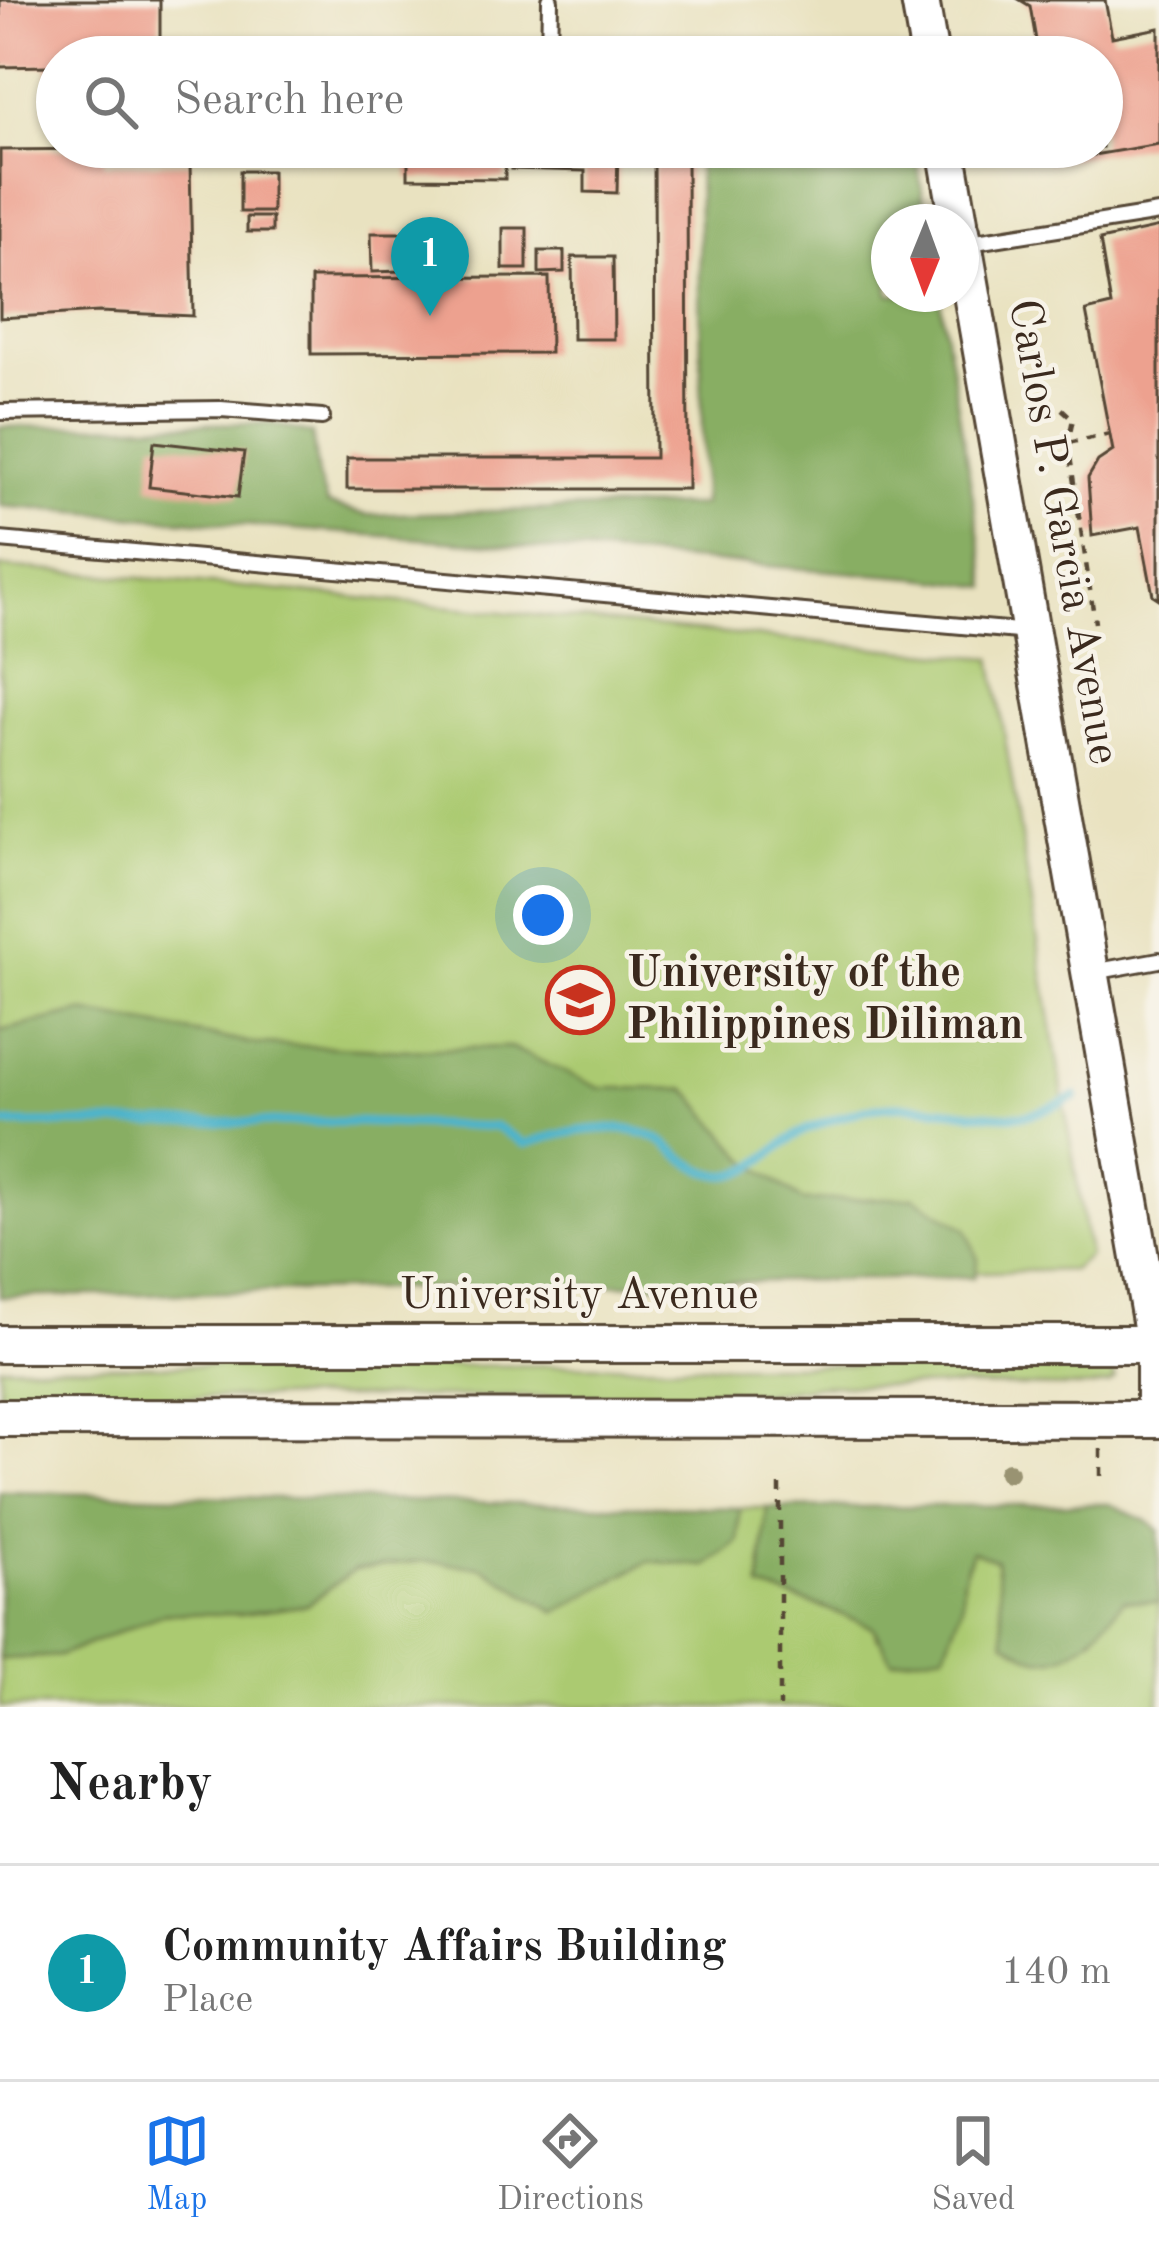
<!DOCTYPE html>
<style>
body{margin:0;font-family:"Old Standard TT",serif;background:#f2f2f2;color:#222}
.compass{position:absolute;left:871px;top:204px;width:108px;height:108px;border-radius:50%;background:#fff;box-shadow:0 3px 9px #0004;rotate:181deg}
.you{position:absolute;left:543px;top:915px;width:42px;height:42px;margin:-30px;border:9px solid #fff;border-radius:50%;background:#1a73e8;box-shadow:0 0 0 18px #1a73e833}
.badge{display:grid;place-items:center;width:78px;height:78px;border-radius:50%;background:#1a73e8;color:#fff;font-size:39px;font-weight:700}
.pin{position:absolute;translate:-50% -99px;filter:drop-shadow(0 3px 6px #0008)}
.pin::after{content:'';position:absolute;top:63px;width:42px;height:36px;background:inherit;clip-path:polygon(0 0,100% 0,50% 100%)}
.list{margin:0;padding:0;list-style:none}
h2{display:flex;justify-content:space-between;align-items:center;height:156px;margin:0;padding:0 48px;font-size:51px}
h2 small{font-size:39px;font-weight:400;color:#767676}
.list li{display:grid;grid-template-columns:78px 1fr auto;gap:36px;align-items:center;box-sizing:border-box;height:216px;padding:0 48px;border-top:3px solid #e0e0e0}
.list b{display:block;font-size:45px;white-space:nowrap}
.list p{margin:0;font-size:39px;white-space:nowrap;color:#767676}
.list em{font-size:39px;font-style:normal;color:#767676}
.icon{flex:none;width:66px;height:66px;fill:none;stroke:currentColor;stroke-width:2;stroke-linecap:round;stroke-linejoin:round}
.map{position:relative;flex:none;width:1159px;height:1707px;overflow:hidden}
.search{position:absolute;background:#fff;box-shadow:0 3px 9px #0004;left:36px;right:36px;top:36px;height:132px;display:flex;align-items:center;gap:30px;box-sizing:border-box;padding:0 42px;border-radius:66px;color:#767676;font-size:45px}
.sheet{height:372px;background:#fff}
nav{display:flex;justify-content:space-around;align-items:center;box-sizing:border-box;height:168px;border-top:3px solid #e0e0e0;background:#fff;font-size:33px;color:#767676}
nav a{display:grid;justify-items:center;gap:6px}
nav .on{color:#1a73e8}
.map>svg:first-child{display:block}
.green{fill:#abca71;stroke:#737a48;stroke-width:3}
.forest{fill:#88ae63;stroke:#626c40;stroke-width:3}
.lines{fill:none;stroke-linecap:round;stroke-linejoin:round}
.stream{stroke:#4db4cb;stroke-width:9}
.building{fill:#eda18f}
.lane-casing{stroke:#554636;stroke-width:20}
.secondary-casing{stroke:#554636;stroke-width:42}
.path{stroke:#554636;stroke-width:4.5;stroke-dasharray:9 9;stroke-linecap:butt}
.lane{stroke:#fff;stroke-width:14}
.secondary{stroke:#fff;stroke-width:36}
.tree{fill:#999372}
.labels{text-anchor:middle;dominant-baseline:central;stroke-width:9;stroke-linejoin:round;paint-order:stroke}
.street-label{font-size:45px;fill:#3b2a1e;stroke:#f7f3e8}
.poi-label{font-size:45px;font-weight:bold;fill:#3b2a1e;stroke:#f7f3e8;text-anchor:start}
</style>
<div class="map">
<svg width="1159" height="1707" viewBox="0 0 1159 1707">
<rect width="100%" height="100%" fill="#f7f3e8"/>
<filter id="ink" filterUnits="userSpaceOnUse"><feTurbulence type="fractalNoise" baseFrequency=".00833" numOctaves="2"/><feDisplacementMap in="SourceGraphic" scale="24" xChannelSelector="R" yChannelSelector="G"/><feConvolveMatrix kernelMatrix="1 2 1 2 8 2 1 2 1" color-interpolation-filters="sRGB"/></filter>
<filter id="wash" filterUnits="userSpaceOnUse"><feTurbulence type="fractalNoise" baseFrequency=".004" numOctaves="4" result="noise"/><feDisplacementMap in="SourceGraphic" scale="48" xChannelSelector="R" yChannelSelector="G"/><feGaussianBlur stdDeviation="2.7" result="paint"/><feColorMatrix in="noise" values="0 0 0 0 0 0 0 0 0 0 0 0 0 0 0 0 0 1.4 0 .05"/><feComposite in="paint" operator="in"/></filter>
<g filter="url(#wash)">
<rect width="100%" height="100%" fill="#e9e2c0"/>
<path class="green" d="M 0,567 C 331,591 661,631 992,658 L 1089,1256 L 1072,1270 L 0,1295 Z
M 1102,1365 L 1112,1367 L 1115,1379 L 1109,1384 L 1086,1387 L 822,1385 L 747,1396 L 0,1398 L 0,1366 Z
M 740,1508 L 767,1508 L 760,1588 L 820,1606 L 873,1627 L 877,1639 L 962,1606 L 963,1578 L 971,1550 L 996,1559 L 1005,1641 L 1093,1637 L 1124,1600 L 1159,1602 L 1159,1707 L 0,1707 L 0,1659 L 59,1656 L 165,1613 L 241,1614 L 306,1605 L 354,1570 L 424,1561 L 482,1567 L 556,1612 L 649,1561 L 706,1566 L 738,1541 Z"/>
<path class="forest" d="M 698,147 L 915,147 L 927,222 L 889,222 L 889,294 L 939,294 L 988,587 L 920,578 L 0,506 L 0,427 L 270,423 L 312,434 L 318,476 L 327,504 L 367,515 L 703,505 Z
M 82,1012 L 255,1044 L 407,1050 L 509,1047 L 600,1088 L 686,1089 L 747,1160 L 803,1201 L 914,1197 L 966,1229 L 978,1259 L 974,1277 L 0,1297 L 0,1031 Z
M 0,1492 L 740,1508 L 738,1541 L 706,1566 L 649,1561 L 556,1612 L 482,1567 L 423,1561 L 354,1570 L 306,1605 L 241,1614 L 165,1613 L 59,1656 L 0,1659 Z
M 1110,1504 L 1147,1521 L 1159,1531 L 1159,1602 L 1124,1600 C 1103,1625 1077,1663 1039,1659 C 1029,1658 1015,1647 1005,1641 L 996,1560 L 972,1551 L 963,1578 L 962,1606 L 945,1652 L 892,1660 L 873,1627 L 820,1606 L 760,1588 L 767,1508 Z"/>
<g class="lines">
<path class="stream" d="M 0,1124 L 354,1122 L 496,1127 L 525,1144 C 567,1131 628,1117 666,1144 C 682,1157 699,1172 721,1175 C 750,1179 776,1146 800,1133 C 819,1123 840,1117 860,1111 C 913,1096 970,1119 1025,1115 C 1042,1113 1060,1103 1076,1097"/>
</g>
<g id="blocks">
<path class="building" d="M 0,0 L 160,0 L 160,57 L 57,57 L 57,87 L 48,87 L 48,66 L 0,67 Z
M 1020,0 L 1105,0 L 1112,37 L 1159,28 L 1159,144 L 1046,163 L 1044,147 L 1102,147 L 1102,57 L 1039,57 L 1030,6 Z
M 408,147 L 505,147 L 505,179 L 408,178 Z
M 512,147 L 618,147 L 617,193 L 585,192 L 585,171 L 511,169 Z
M 654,147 L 687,147 L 688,489 L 347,489 L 347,458 L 655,458 Z
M 103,149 L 104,164 L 190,163 L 193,316 L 99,312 L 0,318 L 0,150 Z
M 240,171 L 272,171 L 272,212 L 240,212 Z
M 247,217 L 272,217 L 272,232 L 247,232 Z
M 1159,227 L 1159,599 L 1153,595 L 1140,527 L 1092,536 L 1088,478 L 1098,461 L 1113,451 L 1086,311 L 1111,305 L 1100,240 Z
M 503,228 L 527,228 L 527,269 L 503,269 Z
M 371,233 L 401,233 L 402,271 L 372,272 Z
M 539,251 L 564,251 L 564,272 L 539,273 Z
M 572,257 L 613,257 L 614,339 L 573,339 Z
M 549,277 L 550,353 L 311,354 L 311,278 Z
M 154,442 L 244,452 L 238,497 L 149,487 Z"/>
</g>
</g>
<g filter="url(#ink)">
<use href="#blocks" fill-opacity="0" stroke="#554636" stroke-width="3"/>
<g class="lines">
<g class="lane-casing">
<path id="lane" d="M 549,57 L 550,0
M 963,244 L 1159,213
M 0,412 L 221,409 L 322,417
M 0,540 L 1029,632
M 1093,972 L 1159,960"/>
</g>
<g class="secondary-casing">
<path id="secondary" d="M 920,0 L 930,57
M 946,147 L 959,222
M 961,231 L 1155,1344 L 1155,1419
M 0,1344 L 1159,1344
M 0,1418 L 1159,1419"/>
</g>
<path class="path" d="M 1062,409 L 1073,419 L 1068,443 L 1095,623
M 1068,443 L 1110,434
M 1101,1449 L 1101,1485
M 780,1485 L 780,1707"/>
<use href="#lane" class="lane"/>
<use href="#secondary" class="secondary"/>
</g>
<circle class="tree" cx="1008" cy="1472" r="10"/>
</g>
<defs>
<g id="university-ring" transform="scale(3.45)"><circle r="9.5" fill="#f7f3e8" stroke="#c8321e" stroke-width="1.5"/><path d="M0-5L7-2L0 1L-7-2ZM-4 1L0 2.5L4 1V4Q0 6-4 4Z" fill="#c8321e"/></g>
</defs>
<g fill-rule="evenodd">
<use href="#university-ring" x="580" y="1000"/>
</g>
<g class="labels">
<g class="street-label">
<text transform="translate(1062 532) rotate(80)">Carlos P. Garcia Avenue</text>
<text x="579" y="1296">University Avenue</text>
</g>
<g class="poi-label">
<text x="626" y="974">University of the<tspan x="626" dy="52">Philippines Diliman</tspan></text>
</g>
</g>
</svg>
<svg class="compass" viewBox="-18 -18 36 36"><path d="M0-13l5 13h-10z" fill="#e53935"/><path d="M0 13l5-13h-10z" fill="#767676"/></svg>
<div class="you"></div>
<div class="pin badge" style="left:430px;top:316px;background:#0f9aa8">1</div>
<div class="search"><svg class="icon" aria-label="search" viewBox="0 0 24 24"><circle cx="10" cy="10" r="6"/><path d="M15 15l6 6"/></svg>Search here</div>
</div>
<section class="sheet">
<h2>Nearby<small></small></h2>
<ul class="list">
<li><span class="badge" style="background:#0f9aa8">1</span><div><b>Community Affairs Building</b><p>Place</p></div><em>140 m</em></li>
</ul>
</section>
<nav>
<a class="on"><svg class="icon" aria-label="map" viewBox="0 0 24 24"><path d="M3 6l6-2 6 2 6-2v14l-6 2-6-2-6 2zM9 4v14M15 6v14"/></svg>Map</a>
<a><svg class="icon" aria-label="directions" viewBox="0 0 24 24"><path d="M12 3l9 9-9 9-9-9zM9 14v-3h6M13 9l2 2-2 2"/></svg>Directions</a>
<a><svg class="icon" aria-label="saved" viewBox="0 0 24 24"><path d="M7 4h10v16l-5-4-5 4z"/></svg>Saved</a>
</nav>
